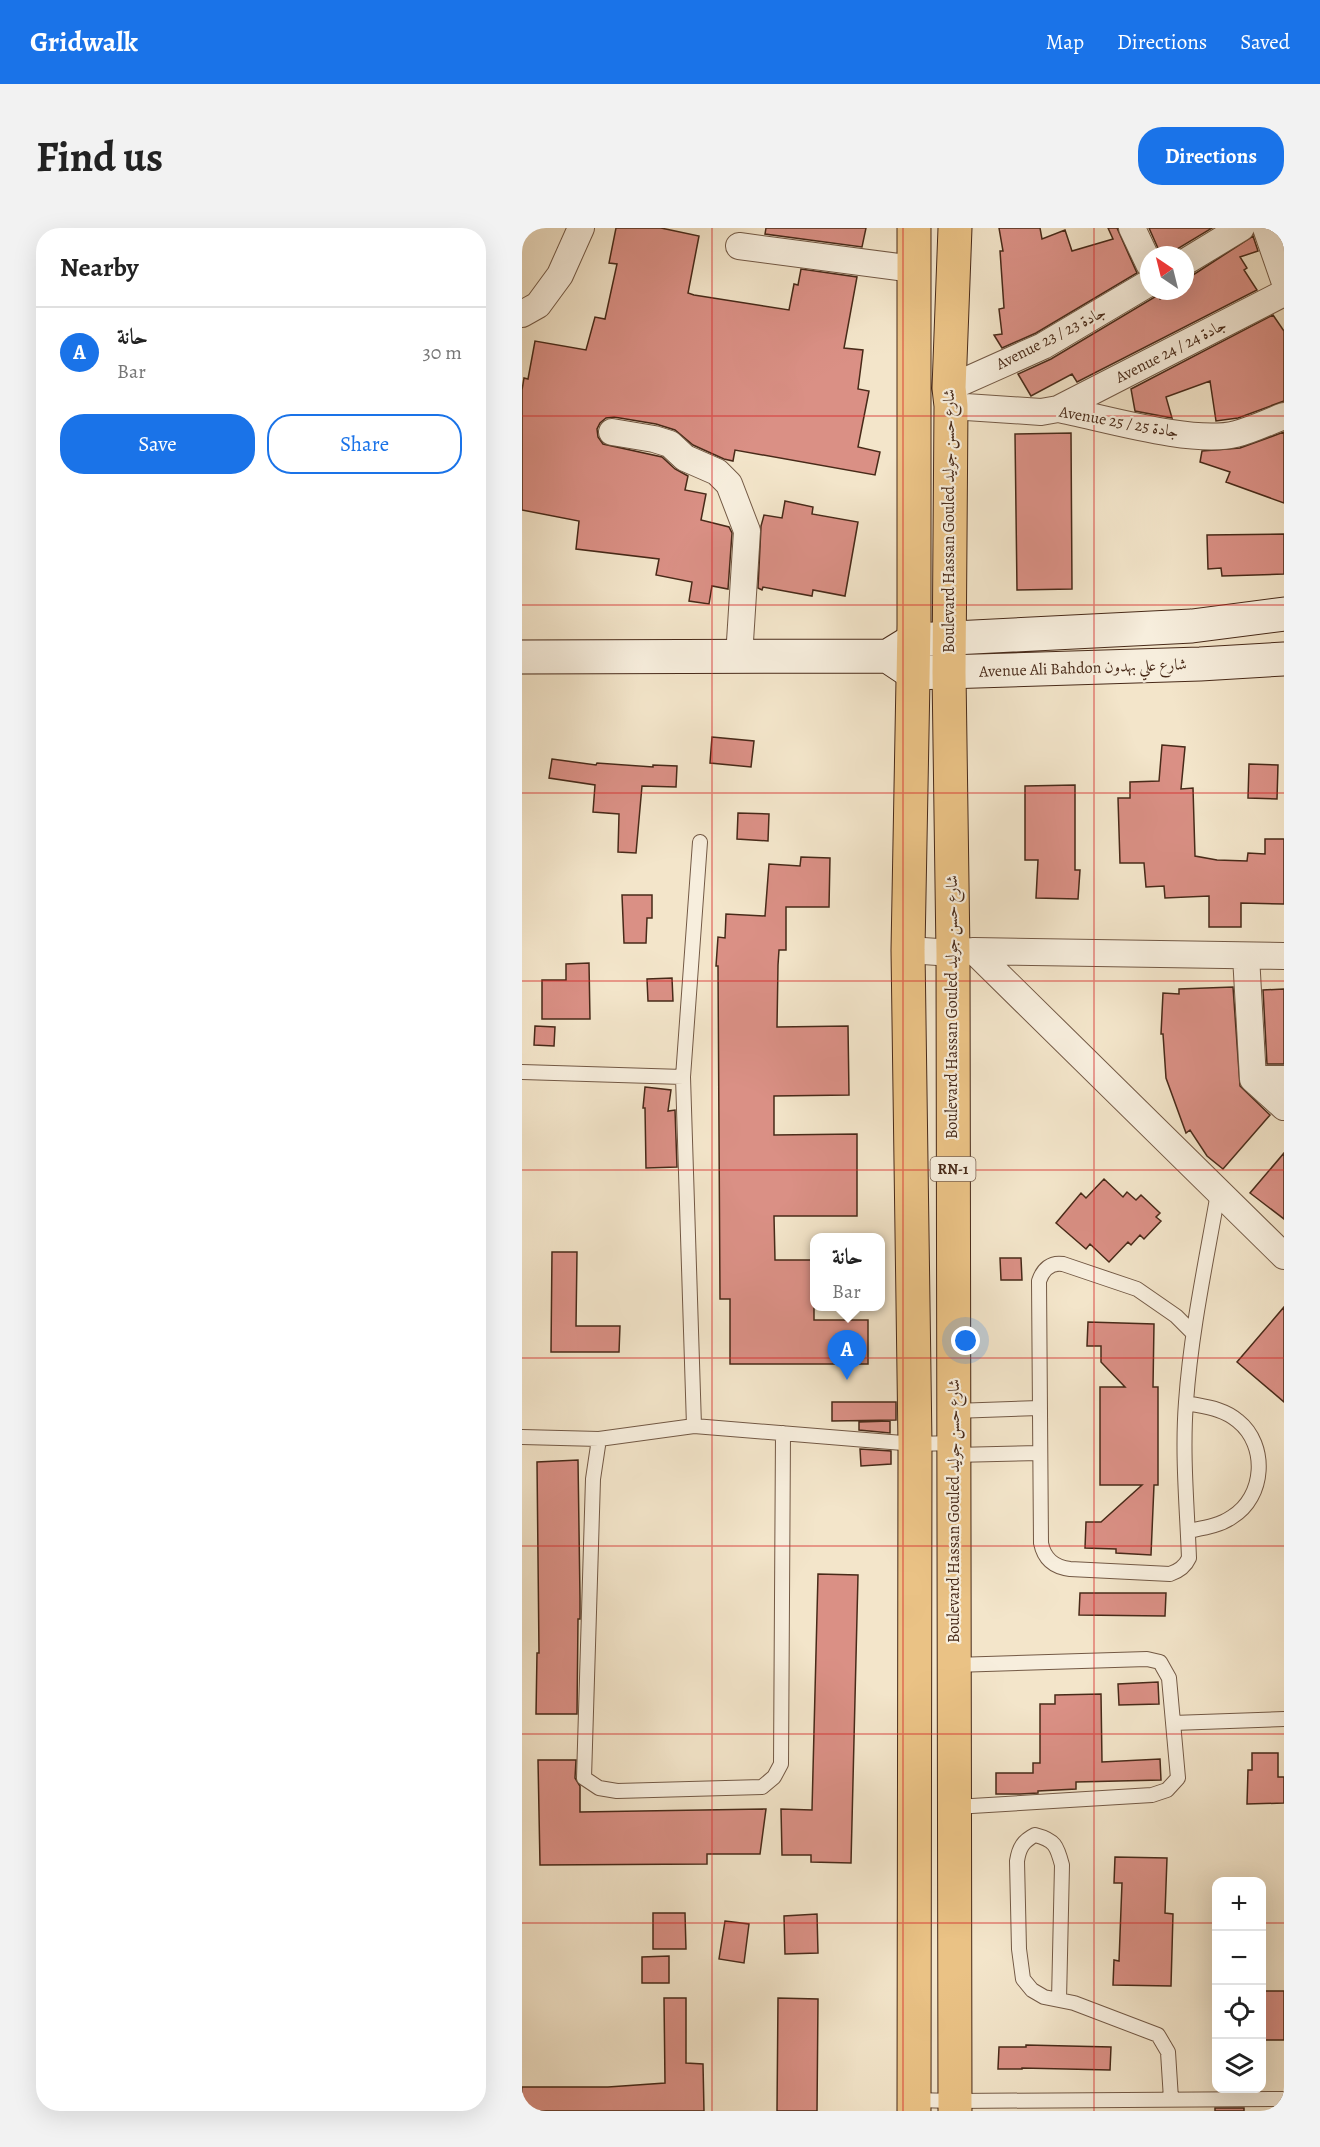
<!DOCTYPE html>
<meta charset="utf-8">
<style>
body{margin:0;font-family:Alegreya,Amiri,serif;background:#f2f2f2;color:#222}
.controls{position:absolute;right:18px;bottom:18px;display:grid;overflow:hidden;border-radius:12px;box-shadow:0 6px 24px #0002}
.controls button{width:54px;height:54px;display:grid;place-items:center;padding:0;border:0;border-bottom:2px solid #e0e0e0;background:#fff;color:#222;font:30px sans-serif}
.compass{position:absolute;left:618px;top:18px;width:54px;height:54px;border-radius:50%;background:#fff;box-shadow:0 6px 24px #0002;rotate:325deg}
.you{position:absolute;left:444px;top:1113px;width:21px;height:21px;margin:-15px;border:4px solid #fff;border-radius:50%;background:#1a73e8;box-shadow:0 0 0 9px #1a73e833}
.badge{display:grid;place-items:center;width:39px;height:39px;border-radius:50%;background:#1a73e8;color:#fff;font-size:20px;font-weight:700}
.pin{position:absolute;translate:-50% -50px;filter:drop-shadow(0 2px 3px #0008)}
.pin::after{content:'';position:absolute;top:32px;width:21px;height:18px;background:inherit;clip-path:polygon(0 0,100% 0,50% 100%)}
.popup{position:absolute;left:288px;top:1005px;width:75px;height:78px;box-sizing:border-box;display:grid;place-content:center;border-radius:12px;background:#fff;filter:drop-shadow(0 2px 4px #0005);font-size:20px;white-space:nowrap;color:#767676}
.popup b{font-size:22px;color:#222}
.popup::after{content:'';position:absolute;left:50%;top:100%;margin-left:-12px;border:12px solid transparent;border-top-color:#fff}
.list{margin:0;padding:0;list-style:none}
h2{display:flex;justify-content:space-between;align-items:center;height:78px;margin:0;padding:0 24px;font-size:26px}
h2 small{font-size:20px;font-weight:400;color:#767676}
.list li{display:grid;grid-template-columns:39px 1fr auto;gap:18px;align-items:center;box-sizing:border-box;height:90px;padding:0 24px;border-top:2px solid #e0e0e0}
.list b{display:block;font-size:22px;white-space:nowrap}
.list p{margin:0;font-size:20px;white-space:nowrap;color:#767676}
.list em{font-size:20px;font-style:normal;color:#767676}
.actions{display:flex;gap:12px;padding:18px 24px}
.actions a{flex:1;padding:14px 0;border:2px solid #1a73e8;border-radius:24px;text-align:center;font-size:21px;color:#1a73e8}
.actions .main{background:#1a73e8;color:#fff}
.icon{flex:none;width:33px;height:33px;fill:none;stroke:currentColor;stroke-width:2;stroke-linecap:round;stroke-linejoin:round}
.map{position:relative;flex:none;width:762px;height:1883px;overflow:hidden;border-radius:24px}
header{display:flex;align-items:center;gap:36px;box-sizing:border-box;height:84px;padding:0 30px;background:#1a73e8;color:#fff}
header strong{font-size:28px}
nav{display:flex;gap:33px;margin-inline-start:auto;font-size:21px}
.intro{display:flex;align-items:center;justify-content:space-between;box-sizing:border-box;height:144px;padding:0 36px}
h1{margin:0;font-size:42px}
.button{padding:15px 27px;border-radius:24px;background:#1a73e8;color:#fff;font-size:21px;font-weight:700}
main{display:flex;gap:36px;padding:0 36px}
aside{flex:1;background:#fff;border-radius:24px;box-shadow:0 6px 24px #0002}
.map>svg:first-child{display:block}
.building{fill:#da9085;stroke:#482a19;stroke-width:1.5}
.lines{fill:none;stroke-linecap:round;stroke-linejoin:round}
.lane-casing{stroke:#735945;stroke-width:16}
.street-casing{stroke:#735945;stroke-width:28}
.secondary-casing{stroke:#482a19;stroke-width:35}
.primary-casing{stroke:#482a19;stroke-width:35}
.lane{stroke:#f7eedd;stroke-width:14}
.street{stroke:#f7eedd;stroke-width:26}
.secondary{stroke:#f7eedd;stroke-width:33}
.primary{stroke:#eac285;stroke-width:33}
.grid{fill:none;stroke:#d62828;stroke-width:1.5;stroke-opacity:0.55}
.labels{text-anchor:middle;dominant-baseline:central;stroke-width:4.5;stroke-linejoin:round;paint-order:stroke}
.shield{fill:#f7eedd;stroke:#7c6554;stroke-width:1.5}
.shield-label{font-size:15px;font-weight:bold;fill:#482a19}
.street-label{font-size:16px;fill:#482a19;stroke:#f7eedd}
</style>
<header>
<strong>Gridwalk</strong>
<nav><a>Map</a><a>Directions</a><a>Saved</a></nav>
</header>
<div class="intro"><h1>Find us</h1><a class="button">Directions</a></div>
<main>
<aside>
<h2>Nearby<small></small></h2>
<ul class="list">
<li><span class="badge">A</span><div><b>حانة</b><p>Bar</p></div><em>30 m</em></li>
</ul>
<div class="actions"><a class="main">Save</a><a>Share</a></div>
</aside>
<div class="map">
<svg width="762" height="1883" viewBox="0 0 762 1883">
<rect width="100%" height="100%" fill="#f3e5ca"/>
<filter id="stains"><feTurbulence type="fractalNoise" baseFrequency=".00333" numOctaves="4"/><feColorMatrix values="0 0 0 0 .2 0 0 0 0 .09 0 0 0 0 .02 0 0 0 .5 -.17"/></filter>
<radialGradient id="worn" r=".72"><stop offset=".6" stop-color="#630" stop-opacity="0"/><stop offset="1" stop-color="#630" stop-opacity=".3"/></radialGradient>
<path class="building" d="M 94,0 L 139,0 L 177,8 L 166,65 L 172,67 L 267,82 L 272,56 L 276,57 L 279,41 L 335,49 L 322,120 L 341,122 L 336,161 L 347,163 L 336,219 L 358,224 L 353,247 L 213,222 L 211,233 L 202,231 L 171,217 L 153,202 L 134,196 L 92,189 L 84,190 L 78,195 L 75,201 L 76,209 L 81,216 L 140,229 L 153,241 L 166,248 L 163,262 L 184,266 L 179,292 L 207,299 L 210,305 L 206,361 L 190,358 L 187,376 L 167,373 L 170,354 L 134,347 L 137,331 L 54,321 L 57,293 L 0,282 L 0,162 L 2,150 L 6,151 L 13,113 L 64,122 L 73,89 L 83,91 L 95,36 L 87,35 Z
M 244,0 L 344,0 L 340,19 L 243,6 Z
M 477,0 L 518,0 L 520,11 L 543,2 L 550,23 L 591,11 L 586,0 L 595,0 L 615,45 L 514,105 L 480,120 L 472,107 L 480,106 L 477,81 L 482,80 L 478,23 L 481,23 Z
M 627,0 L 690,0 L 655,21 L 650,27 L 639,27 Z
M 731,8 L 736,23 L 718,29 L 725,40 L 722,42 L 735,62 L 555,154 L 550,146 L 509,168 L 496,146 L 529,131 L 636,67 L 638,71 L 652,63 L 663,63 L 663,49 L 671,47 Z
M 751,87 L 762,103 L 762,173 L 716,190 L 694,193 L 688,153 L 644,169 L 650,190 L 613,183 L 609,161 Z
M 762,204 L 762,275 L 704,254 L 708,244 L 678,234 L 680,223 L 718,220 Z
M 549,205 L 550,361 L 495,362 L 493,206 Z
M 263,273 L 291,279 L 290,286 L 336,294 L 323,368 L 291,362 L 290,368 L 241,359 L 240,362 L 236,360 L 239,298 L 242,287 L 260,290 Z
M 762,306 L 762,346 L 700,348 L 699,340 L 686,341 L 685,307 Z
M 190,509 L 232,513 L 229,539 L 188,535 Z
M 640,517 L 663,519 L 659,561 L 671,560 L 673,628 L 695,632 L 725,633 L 726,625 L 743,626 L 743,611 L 762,611 L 762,676 L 719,675 L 719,699 L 687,699 L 687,668 L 643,670 L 642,658 L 624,659 L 622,635 L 598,635 L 596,570 L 608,570 L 608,554 L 637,553 Z
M 30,531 L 74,537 L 75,535 L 131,539 L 131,537 L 155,538 L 154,559 L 120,558 L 114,625 L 96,624 L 97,586 L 71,584 L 73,557 L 27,550 Z
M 727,536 L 756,537 L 755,571 L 726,570 Z
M 553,557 L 553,642 L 558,642 L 556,671 L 514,670 L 516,632 L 503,632 L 503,558 Z
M 216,585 L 247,586 L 246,613 L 215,611 Z
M 279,629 L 308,630 L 307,679 L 264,679 L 264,722 L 257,722 L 256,737 L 255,799 L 326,798 L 327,867 L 252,868 L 252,907 L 335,906 L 335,988 L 252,988 L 253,1032 L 292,1032 L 292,1092 L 346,1092 L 346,1136 L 208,1136 L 208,1071 L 198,1071 L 196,738 L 194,738 L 196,709 L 203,710 L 204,686 L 243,688 L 247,636 L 278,638 Z
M 100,667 L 130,667 L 130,690 L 125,690 L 124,715 L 102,715 Z
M 67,735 L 68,791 L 20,791 L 20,752 L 44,752 L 44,736 Z
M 150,750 L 151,773 L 126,773 L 125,751 Z
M 711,759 L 718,858 L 748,887 L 701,941 L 685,928 L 668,902 L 664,905 L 644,850 L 641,806 L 639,806 L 641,765 L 657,766 L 657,761 Z
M 762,761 L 762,836 L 745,836 L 741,762 Z
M 13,798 L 33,799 L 32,818 L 12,817 Z
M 123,859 L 149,862 L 146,883 L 153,882 L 155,939 L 124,940 L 123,880 L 121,880 Z
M 762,925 L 762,991 L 728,965 Z
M 582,951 L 601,969 L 605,964 L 614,972 L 619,967 L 638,985 L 634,989 L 639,993 L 622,1011 L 618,1007 L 609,1017 L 606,1014 L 587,1034 L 568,1016 L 564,1021 L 534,995 L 559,965 L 564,970 Z
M 30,1024 L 55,1024 L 54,1098 L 98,1098 L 97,1124 L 29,1124 Z
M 478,1030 L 499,1030 L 500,1052 L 479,1052 Z
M 762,1079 L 762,1174 L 715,1134 Z
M 566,1094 L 632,1096 L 631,1159 L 636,1159 L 636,1257 L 632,1257 L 629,1327 L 594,1325 L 594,1321 L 563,1320 L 564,1294 L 579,1294 L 620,1257 L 578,1257 L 578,1159 L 603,1159 L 579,1134 L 579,1118 L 565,1118 Z
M 310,1174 L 374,1174 L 374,1192 L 310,1193 Z
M 368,1193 L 368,1205 L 337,1202 L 337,1194 Z
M 338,1221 L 369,1223 L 369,1236 L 339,1238 Z
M 56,1232 L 58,1370 L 58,1391 L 56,1391 L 55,1486 L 14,1486 L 15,1425 L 17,1425 L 15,1234 Z
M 296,1346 L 336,1347 L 329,1635 L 289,1634 L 289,1627 L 260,1627 L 259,1581 L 290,1582 Z
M 558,1365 L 644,1365 L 643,1388 L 557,1387 Z
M 636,1454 L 637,1476 L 597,1477 L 596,1456 Z
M 579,1466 L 580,1534 L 638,1531 L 639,1552 L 554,1554 L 554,1561 L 516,1563 L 516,1565 L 498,1566 L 474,1566 L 474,1545 L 511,1545 L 511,1535 L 518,1535 L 518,1476 L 533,1476 L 533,1467 Z
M 730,1525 L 756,1525 L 756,1549 L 762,1549 L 762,1575 L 725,1576 L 726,1542 L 730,1542 Z
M 16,1532 L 54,1532 L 53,1550 L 58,1558 L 58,1584 L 244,1581 L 238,1626 L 185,1626 L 185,1636 L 18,1637 Z
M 593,1629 L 645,1630 L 643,1685 L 651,1686 L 649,1758 L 591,1757 L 592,1732 L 597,1733 L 600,1655 L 592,1655 Z
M 131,1685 L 163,1685 L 164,1721 L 131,1721 Z
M 295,1686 L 296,1725 L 263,1726 L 262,1688 Z
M 203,1693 L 227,1696 L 222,1735 L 197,1731 Z
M 147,1728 L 147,1755 L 120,1755 L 120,1729 Z
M 740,1763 L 762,1763 L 762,1812 L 743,1812 L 743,1783 L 740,1783 Z
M 142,1770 L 164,1770 L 164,1835 L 181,1836 L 182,1883 L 0,1883 L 0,1859 L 86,1859 L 143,1855 Z
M 256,1770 L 296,1771 L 295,1883 L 255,1883 Z
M 504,1817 L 589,1819 L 588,1842 L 500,1840 L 500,1841 L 476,1841 L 477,1819 L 504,1819 Z
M 693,1880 L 722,1880 L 722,1883 L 693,1883 Z"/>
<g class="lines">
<g class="lane-casing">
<path id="lane" d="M 0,844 L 161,849 L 172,1198 L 393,1216 L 432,1215
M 161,849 L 178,614
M 670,1104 L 654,1088 L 615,1061 L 541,1036 C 529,1034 521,1041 517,1053 L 519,1315 C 522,1330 531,1339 548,1341 L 648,1346 C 657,1343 663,1339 667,1330 C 665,1278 660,1226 664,1174 C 669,1103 684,1034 696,965
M 664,1175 C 683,1179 701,1180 716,1193 C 746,1217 743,1269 710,1289 C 697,1298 681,1300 666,1303
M 432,1183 L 517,1180
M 172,1198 L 77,1211 L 71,1251 L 62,1550 L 77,1560 L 95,1563 L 240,1559 L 252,1549 L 259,1536 L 261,1205
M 0,1209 L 77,1211
M 432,1227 L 518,1225
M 432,1437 L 625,1431 L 638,1434 L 647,1450 L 656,1550 L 645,1562 L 630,1567 L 433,1579
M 651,1495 L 762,1491
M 537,1772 L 540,1637 C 535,1618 533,1612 513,1607 C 501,1613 497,1620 495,1633 L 497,1721 L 501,1751 L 510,1762 L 522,1769 L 552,1775 L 636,1807 L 646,1824 L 649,1871
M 392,1872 L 433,1873 L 762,1871"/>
</g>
<g class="street-casing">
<path id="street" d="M 610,0 L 627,36
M 744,0 L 762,52
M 217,18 L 392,41
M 663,34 L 719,0
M 0,86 L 16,77 L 38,47 L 59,0
M 427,160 L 521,118 L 627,55
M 429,178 L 519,184 L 536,181 C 582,190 671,217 714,206 C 730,202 746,194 762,188
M 536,181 L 762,65
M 90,204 L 132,211 L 148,216 L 163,230 L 195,244 L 207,256 L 225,303 L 217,429
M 386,722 L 431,725 L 452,723 L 762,728
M 452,723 L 762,1028
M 724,728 L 731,851 L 762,879
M 731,851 L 762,851"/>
</g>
<g class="secondary-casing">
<path id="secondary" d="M 0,429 L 366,428 L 392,412 L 670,398 L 762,386
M 367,429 L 391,445 L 678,436 L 762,431"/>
</g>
<g class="primary-casing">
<path id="primary" d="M 392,0 L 392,397 L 386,722 L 393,1216 L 392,1883
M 433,0 L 427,160 L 429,178 L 427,445 L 431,725 L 433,1883"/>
</g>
<use href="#lane" class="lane"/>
<use href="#street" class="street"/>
<use href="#secondary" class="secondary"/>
<use href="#primary" class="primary"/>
</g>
<path class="grid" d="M 190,0 L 190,1883M 381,0 L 381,1883M 572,0 L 572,1883M 0,188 L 762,188M 0,377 L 762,377M 0,565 L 762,565M 0,753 L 762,753M 0,942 L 762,942M 0,1130 L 762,1130M 0,1318 L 762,1318M 0,1506 L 762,1506M 0,1695 L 694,1695M 740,1695 L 762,1695"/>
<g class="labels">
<rect class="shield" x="408.5" y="929" width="45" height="24" rx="4.5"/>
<g class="shield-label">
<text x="431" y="941">RN-1</text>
</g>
<g class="street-label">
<text transform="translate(529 110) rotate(-27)">Avenue 23 / جادة 23</text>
<text transform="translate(649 123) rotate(-27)">Avenue 24 / جادة 24</text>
<text transform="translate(597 194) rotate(10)">Avenue 25 / جادة 25</text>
<text transform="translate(427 293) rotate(-90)">Boulevard Hassan Gouled شارع حسن جوليد</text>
<text transform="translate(561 440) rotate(-2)">Avenue Ali Bahdon شارع علي بهدون</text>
<text transform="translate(430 779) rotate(-90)">Boulevard Hassan Gouled شارع حسن جوليد</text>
<text transform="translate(432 1283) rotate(-90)">Boulevard Hassan Gouled شارع حسن جوليد</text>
</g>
</g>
<rect width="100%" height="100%" filter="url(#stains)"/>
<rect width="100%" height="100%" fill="url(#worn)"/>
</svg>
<div class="controls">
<button>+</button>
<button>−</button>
<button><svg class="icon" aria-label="locate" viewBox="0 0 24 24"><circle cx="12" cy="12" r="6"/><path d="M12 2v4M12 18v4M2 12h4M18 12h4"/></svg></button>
<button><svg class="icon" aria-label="layers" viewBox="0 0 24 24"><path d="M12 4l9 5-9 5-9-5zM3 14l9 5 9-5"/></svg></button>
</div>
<svg class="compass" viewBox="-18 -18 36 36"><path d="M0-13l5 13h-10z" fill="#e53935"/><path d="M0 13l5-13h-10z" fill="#767676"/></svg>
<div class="you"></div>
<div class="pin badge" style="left:325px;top:1152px">A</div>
<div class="popup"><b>حانة</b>Bar</div>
</div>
</main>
